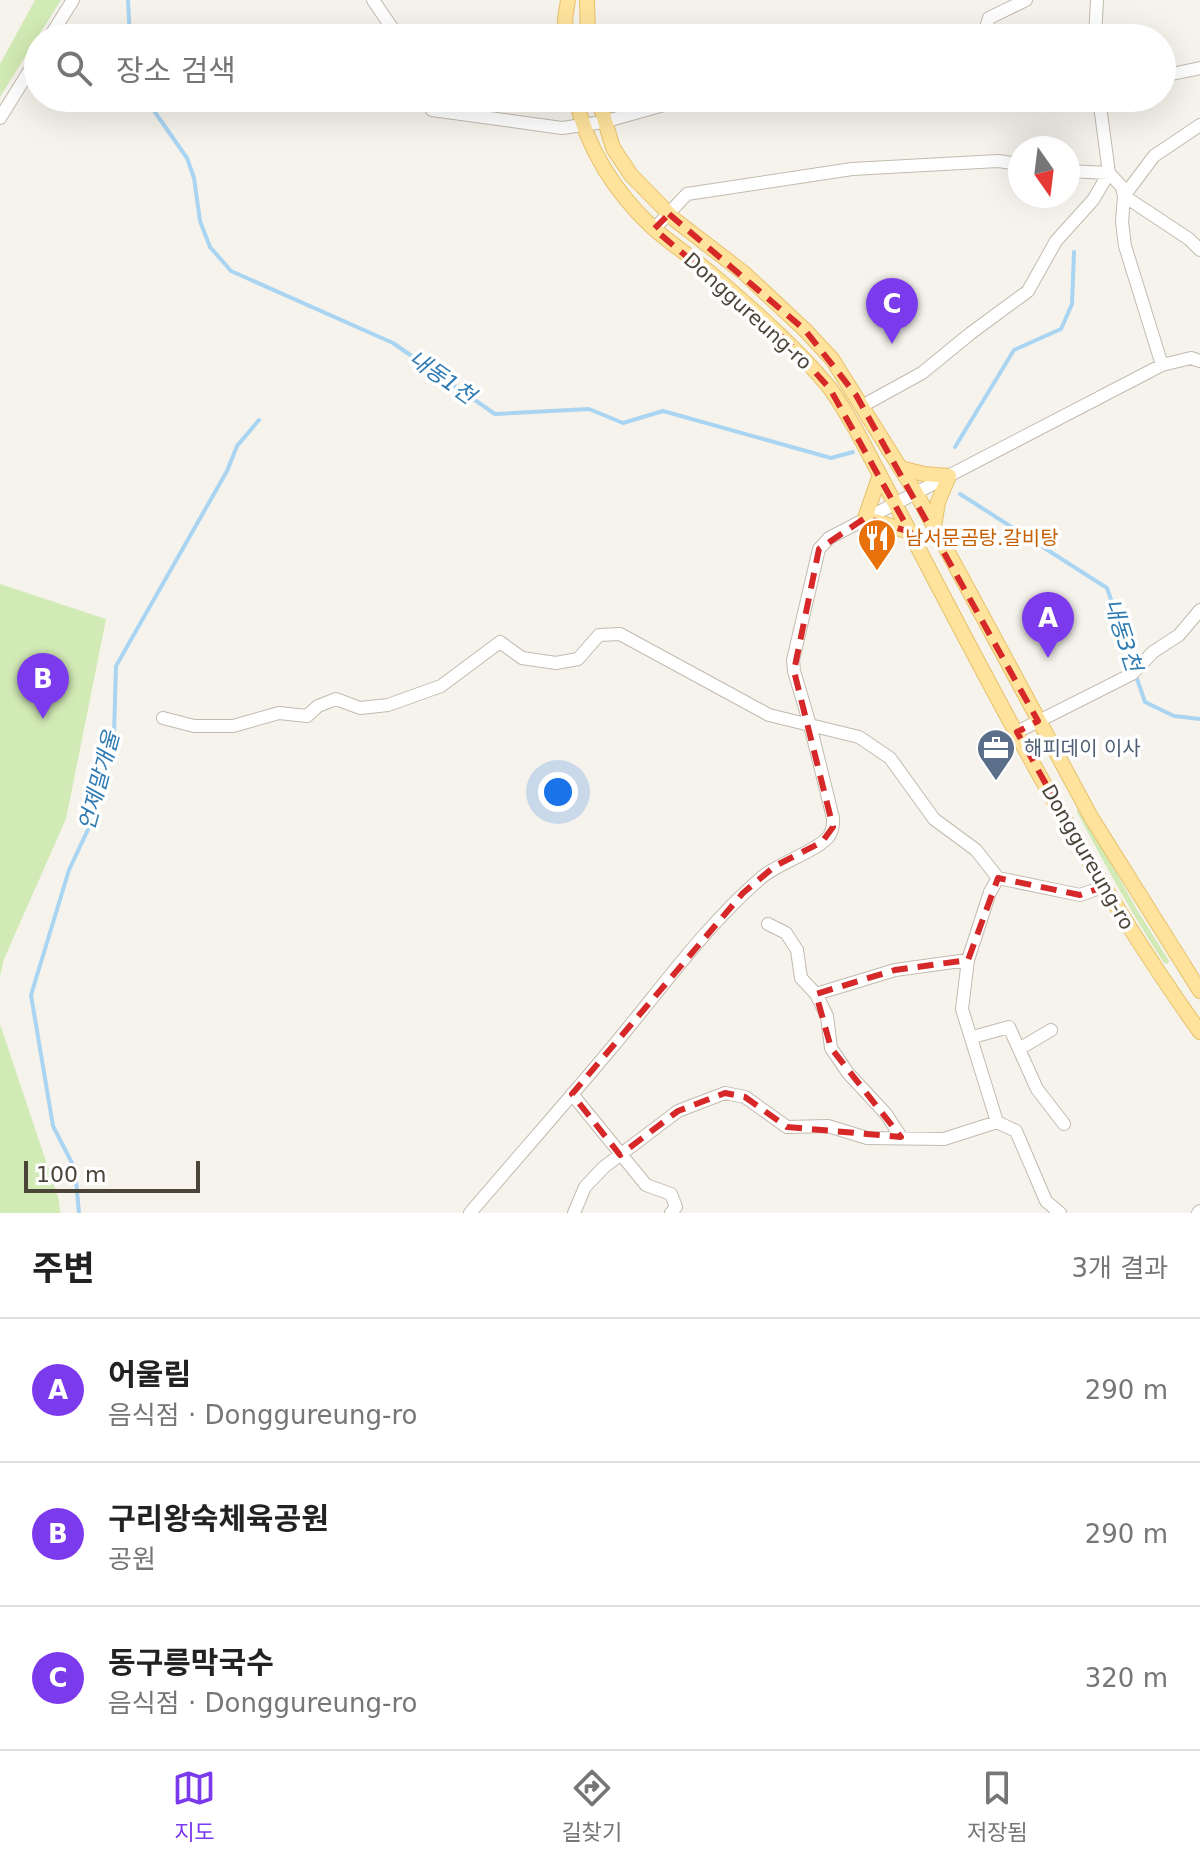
<!DOCTYPE html>
<html lang="ko">
<meta charset="utf-8">
<style>
body{margin:0;font-family:"DejaVu Sans","Noto Sans KR",sans-serif;background:#f6f6f6;color:#222}
.compass{position:absolute;left:1008px;top:136px;width:72px;height:72px;border-radius:50%;background:#fff;box-shadow:0 8px 32px #0002;rotate:166deg}
.scale{position:absolute;left:24px;bottom:20px;width:176px;box-sizing:border-box;padding-left:8px;border:4px solid #4b4439;border-top:0;font-size:22px;line-height:28px;white-space:nowrap;color:#4b4439;-webkit-text-stroke:6px #fff;paint-order:stroke}
.you{position:absolute;left:558px;top:792px;width:28px;height:28px;margin:-20px;border:6px solid #fff;border-radius:50%;background:#1a73e8;box-shadow:0 0 0 12px #1a73e833}
.badge{display:grid;place-items:center;width:52px;height:52px;border-radius:50%;background:#7c3aed;color:#fff;font-size:26px;font-weight:700}
.pin{position:absolute;translate:-50% -66px;filter:drop-shadow(0 2px 4px #0008)}
.pin::after{content:'';position:absolute;top:42px;width:28px;height:24px;background:inherit;clip-path:polygon(0 0,100% 0,50% 100%)}
.list{margin:0;padding:0;list-style:none}
h2{display:flex;justify-content:space-between;align-items:center;height:104px;margin:0;padding:0 32px;font-size:34px}
h2 small{font-size:26px;font-weight:400;color:#767676}
.list li{display:grid;grid-template-columns:52px 1fr auto;gap:24px;align-items:center;box-sizing:border-box;height:144px;padding:0 32px;border-top:2px solid #e0e0e0}
.list b{display:block;font-size:30px;white-space:nowrap}
.list p{margin:0;font-size:26px;white-space:nowrap;color:#767676}
.list em{font-size:26px;font-style:normal;color:#767676}
.icon{flex:none;width:44px;height:44px;fill:none;stroke:currentColor;stroke-width:2;stroke-linecap:round;stroke-linejoin:round}
.map{position:relative;flex:none;width:1200px;height:1213px;overflow:hidden}
.search{position:absolute;background:#fff;box-shadow:0 8px 32px #0002;left:24px;right:24px;top:24px;height:88px;display:flex;align-items:center;gap:20px;box-sizing:border-box;padding:0 28px;border-radius:44px;color:#767676;font-size:30px}
.sheet{height:536px;background:#fff}
nav{display:flex;justify-content:space-around;align-items:center;box-sizing:border-box;height:112px;border-top:2px solid #e0e0e0;background:#fff;font-size:22px;color:#767676}
nav a{display:grid;justify-items:center;gap:4px}
nav .on{color:#7c3aed}
.map>svg:first-child{display:block}
.green{fill:#d2eab5}
.lines{fill:none;stroke-linecap:round;stroke-linejoin:round}
.stream{stroke:#a9d4f2;stroke-width:4}
.minor-casing{stroke:#c2bbae;stroke-width:14}
.major-casing{stroke:#e6c16a;stroke-width:16}
.minor{stroke:#fff;stroke-width:12}
.major{stroke:#ffe39c;stroke-width:14}
.marked{fill:none;stroke:#d62828;stroke-width:6;stroke-dasharray:16 10;stroke-linejoin:round}
.labels{text-anchor:middle;dominant-baseline:central;stroke-width:7;stroke-linejoin:round;paint-order:stroke}
.street-label{font-size:20px;fill:#4b4439;stroke:#fff}
.food-label{font-size:20px;fill:#c56008;stroke:#fff;text-anchor:start}
.service-label{font-size:20px;fill:#4e5e75;stroke:#fff;text-anchor:start}
.water-label{font-size:22px;font-style:italic;fill:#2e7ab2;stroke:#fff}
</style>
<div class="map">
<svg width="1200" height="1213" viewBox="0 0 1200 1213">
<rect width="100%" height="100%" fill="#f6f3ec"/>
<path class="green" d="M 35,0 L 61,0 L 0,97 L 0,64 Z
M 0,584 L 106,619 L 66,819 L 4,959 L 0,976 Z
M 1077,809 L 1081,809 L 1136,908 L 1169,961 L 1168,964 L 1164,963 C 1132,914 1104,863 1077,812 Z
M 0,1024 L 59,1200 L 60,1213 L 0,1213 Z"/>
<g class="lines">
<path class="stream" d="M 128,0 L 130,38
M 145,98 L 187,158 L 194,178 L 200,221 L 210,247 L 231,271 L 393,343 L 495,414 L 589,409 L 623,423 L 663,411 L 831,458 L 853,452
M 955,447 L 1014,350 L 1061,329 L 1072,304 L 1074,252
M 960,494 L 1107,588 L 1134,668
M 1136,676 L 1145,702 L 1174,716 L 1200,719
M 79,1213 L 75,1169 L 53,1126 L 31,995 L 69,870 L 92,821 L 114,734 L 116,666 L 227,471 L 237,446 L 259,420"/>
<g class="minor-casing">
<path id="minor" d="M 373,0 L 399,38
M 49,38 L 73,0
M 983,38 L 989,18 L 1026,0
M 1095,38 L 1097,0
M 1162,76 L 1200,68
M 424,98 L 432,110 L 562,128 L 603,122 L 689,98
M 0,118 L 38,57
M 1068,171 L 1109,173 L 1122,187 L 1124,196 L 1189,239 L 1200,250
M 654,229 L 687,194 L 852,169 L 998,161 L 1020,164
M 1162,365 L 1125,246 L 1122,222 L 1124,196 L 1154,156 L 1200,125
M 862,406 L 922,373 L 971,333 L 1028,291 L 1056,241 L 1093,200 L 1109,173 L 1099,98
M 163,718 L 194,726 L 233,726 L 279,713 L 307,716 L 318,706 L 336,699 L 360,708 L 388,705 L 441,686 L 500,642 L 522,658 L 556,663 L 578,659 L 599,635 L 620,634 L 769,715 L 859,737 L 890,758 L 934,819 L 976,850 L 998,878 L 1080,895 L 1103,887
M 1017,732 L 1132,674 L 1153,652 L 1179,635 L 1200,610
M 768,924 L 786,933 L 797,950 L 801,978 L 816,994 L 827,1016 L 831,1048 L 848,1073 L 886,1114 L 901,1137
M 816,994 L 895,970 L 968,960
M 973,1037 L 1009,1027 L 1037,1089 L 1064,1124
M 1019,1049 L 1051,1030
M 572,1094 L 646,1185 L 671,1194 L 676,1207 L 671,1213
M 997,1122 L 962,1009 L 968,960 L 990,892 L 998,878
M 470,1213 C 516,1159 563,1106 609,1051 C 659,992 703,928 762,877 C 779,863 819,850 829,836 C 833,830 833,825 833,818 L 810,725 L 794,671 L 793,660 L 819,549 L 829,538 L 1162,365 L 1191,358 L 1200,361
M 574,1213 L 585,1187 L 604,1167 L 678,1111 L 725,1093 L 745,1097 L 787,1127 L 828,1126 L 867,1138 L 944,1139 L 997,1122 L 1016,1131 L 1046,1201 L 1060,1213
M 1198,1213 L 1200,1211"/>
</g>
<g class="major-casing">
<path id="major" d="M 587,0 L 588,38
M 567,38 L 565,19 L 568,0
M 576,98 C 586,148 616,193 652,227 C 672,245 695,259 715,277 C 754,311 795,346 829,387 C 839,400 847,415 855,428 C 964,632 1065,844 1200,1032
M 598,98 L 613,148 L 631,175 L 675,220 L 744,273 L 805,330 L 832,359 L 916,493 L 1091,817 L 1200,991
M 900,468 L 924,474 L 949,476 L 938,502 L 934,527
M 880,475 L 865,518 L 910,532"/>
</g>
<use href="#minor" class="minor"/>
<use href="#major" class="major"/>
</g>
<path class="marked" d="M 669,214 L 805,330 L 856,395 L 1038,721 L 1017,732 L 1103,887 L 1080,895 L 998,878 L 968,960 L 895,970 L 816,994 L 831,1048 L 901,1137 L 787,1127 L 745,1097 L 725,1093 L 678,1111 L 620,1155 L 572,1094 L 743,893 L 775,866 L 822,842 L 833,827 L 794,671 L 819,549 L 865,518 L 910,532 L 830,389 L 790,344 L 654,229 Z"/>
<defs>
<g id="restaurant-pin" transform="scale(2)"><path d="M0 17L-7.5 6A9.5 9.5 0 1 1 7.5 6Z" fill="#e8710a" stroke="#fff"/><path d="M-5-6h1v4h1v-4h1v4h1v-4h1v5L-1.5 .5V6h-2V.5L-5-1ZM5-6V6H3V1.5H1.5Q1.5-4 5-6Z" fill="#fff"/></g>
<g id="office-pin" transform="scale(2)"><path d="M0 17L-7.5 6A9.5 9.5 0 1 1 7.5 6Z" fill="#5c6f8a" stroke="#fff"/><path d="M-6-3h4V-5.5h4V-3h4V5H-6ZM-1-4.5V-3h2v-1.5ZM-6 0V1H6V0Z" fill="#fff"/></g>
</defs>
<g fill-rule="evenodd">
<use href="#restaurant-pin" x="877" y="538"/>
<use href="#office-pin" x="996" y="748"/>
</g>
<g class="labels">
<g class="street-label">
<text transform="translate(748 311) rotate(42)">Donggureung-ro</text>
<text transform="translate(1088 857) rotate(60)">Donggureung-ro</text>
</g>
<g class="food-label">
<text x="905" y="538">남서문곰탕.갈비탕</text>
</g>
<g class="service-label">
<text x="1024" y="748">해피데이 이사</text>
</g>
<g class="water-label">
<text transform="translate(442 377) rotate(35)">내동1천</text>
<text transform="translate(1123 635) rotate(72)">내동3천</text>
<text transform="translate(99 781) rotate(-75)">언제말개울</text>
</g>
</g>
</svg>
<svg class="compass" viewBox="-18 -18 36 36"><path d="M0-13l5 13h-10z" fill="#e53935"/><path d="M0 13l5-13h-10z" fill="#767676"/></svg>
<div class="scale">100 m</div>
<div class="you"></div>
<div class="pin badge" style="left:1048px;top:658px">A</div>
<div class="pin badge" style="left:43px;top:719px">B</div>
<div class="pin badge" style="left:892px;top:344px">C</div>
<div class="search"><svg class="icon" aria-label="search" viewBox="0 0 24 24"><circle cx="10" cy="10" r="6"/><path d="M15 15l6 6"/></svg>장소 검색</div>
</div>
<section class="sheet">
<h2>주변<small>3개 결과</small></h2>
<ul class="list">
<li><span class="badge">A</span><div><b>어울림</b><p>음식점 · Donggureung-ro</p></div><em>290 m</em></li>
<li><span class="badge">B</span><div><b>구리왕숙체육공원</b><p>공원</p></div><em>290 m</em></li>
<li><span class="badge">C</span><div><b>동구릉막국수</b><p>음식점 · Donggureung-ro</p></div><em>320 m</em></li>
</ul>
</section>
<nav>
<a class="on"><svg class="icon" aria-label="map" viewBox="0 0 24 24"><path d="M3 6l6-2 6 2 6-2v14l-6 2-6-2-6 2zM9 4v14M15 6v14"/></svg>지도</a>
<a><svg class="icon" aria-label="directions" viewBox="0 0 24 24"><path d="M12 3l9 9-9 9-9-9zM9 14v-3h6M13 9l2 2-2 2"/></svg>길찾기</a>
<a><svg class="icon" aria-label="saved" viewBox="0 0 24 24"><path d="M7 4h10v16l-5-4-5 4z"/></svg>저장됨</a>
</nav>
